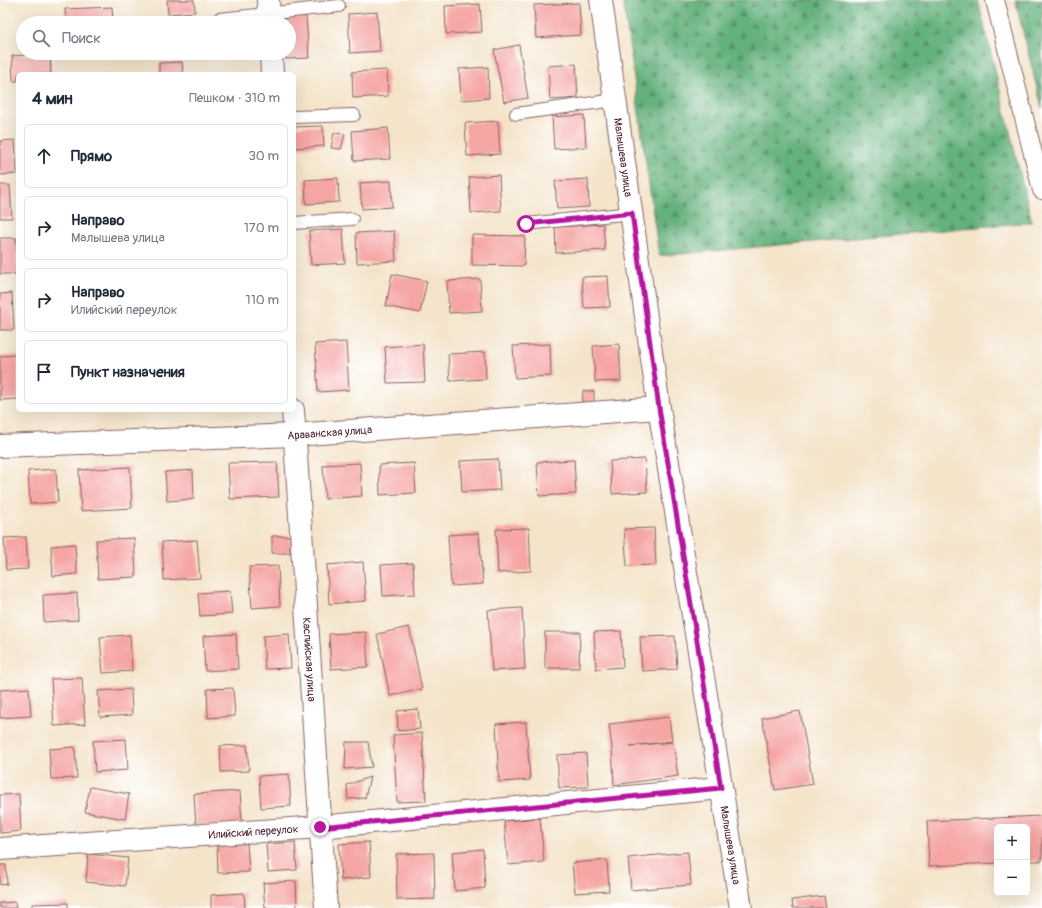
<!DOCTYPE html>
<html lang="ru">
<meta charset="utf-8">
<style>
body{margin:0;font-family:Pangolin,sans-serif;background:#f2f2f3;color:#1f2937}
.controls{position:absolute;right:12px;bottom:12px;display:grid;overflow:hidden;border-radius:6px;box-shadow:0 4px 16px #0002}
.controls button{width:36px;height:36px;display:grid;place-items:center;padding:0;border:0;border-bottom:1px solid #e0e1e3;background:#fff;color:#1f2937;font:20px sans-serif}
.stop{position:absolute;width:12px;height:12px;margin:-9px;border:3px solid #b5179e;border-radius:50%;background:#fff}
.stop.end{background:#b5179e;border-color:#fff;box-shadow:0 1px 4px #0008}
.list{margin:0;padding:0;list-style:none}
h2{display:flex;justify-content:space-between;align-items:center;height:52px;margin:0;padding:0 16px;font-size:17px}
h2 small{font-size:13px;font-weight:400;color:#747a83}
.list li{display:grid;grid-template-columns:26px 1fr auto;gap:12px;align-items:center;box-sizing:border-box;height:64px;margin:0 8px 8px;padding:0 8px;border:1px solid #e0e1e3;border-radius:6px}
.list b{display:block;font-size:15px;white-space:nowrap}
.list p{margin:0;font-size:13px;white-space:nowrap;color:#747a83}
.list em{font-size:13px;font-style:normal;color:#747a83}
.icon{flex:none;width:22px;height:22px;fill:none;stroke:currentColor;stroke-width:2;stroke-linecap:round;stroke-linejoin:round}
.map{position:relative;flex:none;width:1042px;height:908px;overflow:hidden}
.search{position:absolute;background:#fff;box-shadow:0 4px 16px #0002;left:16px;top:16px;width:280px;height:44px;display:flex;align-items:center;gap:10px;box-sizing:border-box;padding:0 14px;border-radius:22px;color:#747a83;font-size:15px}
.panel{position:absolute;background:#fff;box-shadow:0 4px 16px #0002;left:16px;top:72px;width:280px;height:340px;border-radius:6px}
.map>svg:first-child{display:block}
.forest{fill:url(#forest-firs);stroke:#566853}
.building{fill:#f5a5a4}
.lines{fill:none;stroke-linecap:round;stroke-linejoin:round}
.service-casing{stroke:#866463;stroke-width:14}
.pedestrian-casing{stroke:#866463;stroke-width:20}
.minor-casing{stroke:#866463;stroke-width:24}
.service{stroke:#fff;stroke-width:12}
.pedestrian{stroke:#fff;stroke-width:18}
.minor{stroke:#fff;stroke-width:22}
.route{stroke:#b5179e;stroke-width:5}
.labels{text-anchor:middle;dominant-baseline:central;stroke-width:3.5;stroke-linejoin:round;paint-order:stroke}
.street-label{font-size:11px;fill:#4a1f2b;stroke:#fff}
</style>
<div class="map">
<svg width="1042" height="908" viewBox="0 0 1042 908">
<defs>
<pattern id="forest-firs" width="22" height="20" patternUnits="userSpaceOnUse"><rect width="22" height="20" fill="#63b17b"/><path d="M5 1l3.5 6h-7zM16 11l3.5 6h-7z" fill="#548f65"/></pattern>
</defs>
<rect width="100%" height="100%" fill="#fff"/>
<filter id="ink" filterUnits="userSpaceOnUse"><feTurbulence type="fractalNoise" baseFrequency=".025" numOctaves="2"/><feDisplacementMap in="SourceGraphic" scale="8" xChannelSelector="R" yChannelSelector="G"/><feConvolveMatrix kernelMatrix="1 2 1 2 8 2 1 2 1" color-interpolation-filters="sRGB"/></filter>
<filter id="wash" filterUnits="userSpaceOnUse"><feTurbulence type="fractalNoise" baseFrequency=".012" numOctaves="4" result="noise"/><feDisplacementMap in="SourceGraphic" scale="16" xChannelSelector="R" yChannelSelector="G"/><feGaussianBlur stdDeviation="0.9" result="paint"/><feColorMatrix in="noise" values="0 0 0 0 0 0 0 0 0 0 0 0 0 0 0 0 0 1.4 0 .05"/><feComposite in="paint" operator="in"/></filter>
<g filter="url(#wash)">
<rect width="100%" height="100%" fill="#f4e4ca"/>
<path class="forest" d="M 623,0 L 978,0 L 1032,222 L 659,256 Z
M 1015,0 L 1042,0 L 1042,108 Z"/>
<g id="blocks">
<path class="building" d="M 167,0 L 194,0 L 195,12 L 168,14 Z
M 579,3 L 581,35 L 536,38 L 534,5 Z
M 480,4 L 482,32 L 446,34 L 445,6 Z
M 112,7 L 113,23 L 66,23 L 65,9 Z
M 377,12 L 380,51 L 350,53 L 348,14 Z
M 306,16 L 309,58 L 286,59 L 285,53 L 289,53 L 289,23 L 284,23 L 284,17 Z
M 519,45 L 528,98 L 504,102 L 494,50 Z
M 50,53 L 51,74 L 18,74 L 18,81 L 13,81 L 12,56 Z
M 182,62 L 183,74 L 159,74 L 159,63 Z
M 576,64 L 578,98 L 550,100 L 548,66 Z
M 488,67 L 489,98 L 461,100 L 459,69 Z
M 387,70 L 388,96 L 353,98 L 352,72 Z
M 584,115 L 586,147 L 554,149 L 552,117 Z
M 498,121 L 500,154 L 467,156 L 465,123 Z
M 323,126 L 324,146 L 294,148 L 294,127 Z
M 388,128 L 390,159 L 354,161 L 352,131 Z
M 334,133 L 345,134 L 341,149 L 331,148 Z
M 15,140 L 17,174 L 0,175 L 0,141 Z
M 499,175 L 501,211 L 471,213 L 469,177 Z
M 338,178 L 339,202 L 306,204 L 305,180 Z
M 588,179 L 589,207 L 557,209 L 555,181 Z
M 391,181 L 392,207 L 362,209 L 360,183 Z
M 0,185 L 10,185 L 12,218 L 0,218 Z
M 603,224 L 605,250 L 556,253 L 555,227 Z
M 343,229 L 345,263 L 311,265 L 309,231 Z
M 394,231 L 396,261 L 357,263 L 356,233 Z
M 472,235 L 525,236 L 524,266 L 472,265 Z
M 0,238 L 16,238 L 18,274 L 0,274 Z
M 392,274 L 427,281 L 420,313 L 386,306 Z
M 608,276 L 610,307 L 584,308 L 582,277 Z
M 480,279 L 482,311 L 449,313 L 447,281 Z
M 12,293 L 14,330 L 0,330 L 0,294 Z
M 346,342 L 349,390 L 318,392 L 315,344 Z
M 423,344 L 425,382 L 387,383 L 385,347 Z
M 550,344 L 551,376 L 515,378 L 513,346 Z
M 619,344 L 621,381 L 595,382 L 593,346 Z
M 485,352 L 486,379 L 450,381 L 448,354 Z
M 18,355 L 18,399 L 0,400 L 0,356 Z
M 583,391 L 594,391 L 594,403 L 582,403 Z
M 498,459 L 500,490 L 462,492 L 460,461 Z
M 645,459 L 647,492 L 612,494 L 610,461 Z
M 574,460 L 576,494 L 539,496 L 537,462 Z
M 277,462 L 279,497 L 230,499 L 228,463 Z
M 360,463 L 362,496 L 325,499 L 323,465 Z
M 414,463 L 416,493 L 380,495 L 379,465 Z
M 130,467 L 132,508 L 81,511 L 79,470 Z
M 56,469 L 58,502 L 30,504 L 28,471 Z
M 193,470 L 194,499 L 167,501 L 165,472 Z
M 529,528 L 531,571 L 498,573 L 496,529 Z
M 654,528 L 656,565 L 627,566 L 624,529 Z
M 479,533 L 483,584 L 451,586 L 448,535 Z
M 272,536 L 290,536 L 290,553 L 272,553 Z
M 26,537 L 28,569 L 6,570 L 4,538 Z
M 134,538 L 136,577 L 98,579 L 96,540 Z
M 197,540 L 200,578 L 164,580 L 162,542 Z
M 75,544 L 77,574 L 53,576 L 51,546 Z
M 363,562 L 366,601 L 329,604 L 327,565 Z
M 413,563 L 415,594 L 383,596 L 381,565 Z
M 278,566 L 280,606 L 252,608 L 249,567 Z
M 230,591 L 232,614 L 200,616 L 198,593 Z
M 77,593 L 78,620 L 44,622 L 43,595 Z
M 522,608 L 525,669 L 492,671 L 488,610 Z
M 409,627 L 422,689 L 390,696 L 377,634 Z
M 621,631 L 623,667 L 596,669 L 594,632 Z
M 366,632 L 368,667 L 331,669 L 329,634 Z
M 545,632 L 580,632 L 579,668 L 545,668 Z
M 236,634 L 238,669 L 205,671 L 203,636 Z
M 289,634 L 291,668 L 265,669 L 263,636 Z
M 130,635 L 132,671 L 103,673 L 100,637 Z
M 675,636 L 677,669 L 642,671 L 640,637 Z
M 82,678 L 85,724 L 54,726 L 51,679 Z
M 29,688 L 31,716 L 0,718 L 0,690 Z
M 233,688 L 235,716 L 208,718 L 207,689 Z
M 131,689 L 132,715 L 100,717 L 98,691 Z
M 418,709 L 420,729 L 398,731 L 397,711 Z
M 800,711 L 813,784 L 775,790 L 762,718 Z
M 669,717 L 672,741 L 630,746 L 673,742 L 678,776 L 614,785 L 612,748 L 609,724 Z
M 526,722 L 530,780 L 499,782 L 496,724 Z
M 422,733 L 426,801 L 397,802 L 393,735 Z
M 126,739 L 128,770 L 95,772 L 93,741 Z
M 346,742 L 368,742 L 372,767 L 345,769 Z
M 247,745 L 249,771 L 221,772 L 220,746 Z
M 75,747 L 77,778 L 51,779 L 49,749 Z
M 586,753 L 588,787 L 559,788 L 557,755 Z
M 289,774 L 291,806 L 261,808 L 259,776 Z
M 370,777 L 365,798 L 348,799 L 347,785 Z
M 90,787 L 129,794 L 125,819 L 85,812 Z
M 240,791 L 242,824 L 196,826 L 194,794 Z
M 19,794 L 21,831 L 0,833 L 0,795 Z
M 1042,816 L 1042,861 L 1027,861 L 1027,827 L 997,827 L 997,863 L 929,866 L 927,821 Z
M 540,818 L 544,862 L 508,865 L 504,821 Z
M 295,842 L 297,870 L 268,872 L 266,844 Z
M 369,842 L 371,877 L 341,880 L 339,844 Z
M 247,843 L 249,872 L 218,873 L 217,845 Z
M 483,849 L 485,888 L 455,891 L 452,852 Z
M 688,852 L 691,885 L 631,890 L 628,858 Z
M 434,853 L 435,899 L 397,900 L 396,854 Z
M 88,854 L 128,858 L 125,886 L 86,882 Z
M 607,860 L 609,891 L 575,893 L 572,863 Z
M 0,865 L 6,865 L 7,884 L 0,885 Z
M 296,881 L 297,908 L 265,908 L 263,883 Z
M 244,893 L 245,908 L 211,908 L 211,895 Z
M 824,896 L 826,908 L 793,908 L 792,900 Z
M 15,902 L 16,908 L 0,908 L 0,903 Z
M 68,903 L 68,908 L 32,908 L 32,904 Z"/>
</g>
</g>
<g filter="url(#ink)">
<use href="#blocks" fill-opacity="0" stroke="#866463" stroke-width="1"/>
<g class="lines">
<g class="service-casing">
<path id="service" d="M 219,19 L 339,6
M 516,114 L 615,100
M 294,117 L 354,115
M 294,223 L 352,219
M 526,224 L 632,213"/>
</g>
<g class="pedestrian-casing">
<path id="pedestrian" d="M 995,0 L 1042,190"/>
</g>
<g class="minor-casing">
<g id="minor">
<path d="M 268,0 L 269,23"/>
<path id="s1" d="M 601,0 L 659,408 L 741,908"/>
<path d="M 271,53 L 272,74"/>
<path id="s2" d="M 293,410 L 326,908"/>
<path id="s3" d="M 0,446 L 294,435 L 659,408"/>
<path id="s4" d="M 0,849 L 320,827 L 721,788"/>
</g>
</g>
<use href="#service" class="service"/>
<use href="#pedestrian" class="pedestrian"/>
<use href="#minor" class="minor"/>
</g>
</g>
<g class="lines" filter="url(#ink)">
<path class="route" d="M 320,827 L 721,788 L 659,408 L 632,213 L 526,224"/>
</g>
<g class="labels">
<g class="street-label">
<text stroke="none"><textPath href="#s1" startOffset="159">Малышева улица</textPath></text>
<text stroke="none"><textPath href="#s3" startOffset="330">Араванская улица</textPath></text>
<text stroke="none"><textPath href="#s2" startOffset="250">Каспийская улица</textPath></text>
<text stroke="none"><textPath href="#s4" startOffset="254">Илийский переулок</textPath></text>
<text stroke="none"><textPath href="#s1" startOffset="855">Малышева улица</textPath></text>
</g>
</g>
</svg>
<div class="controls">
<button>+</button>
<button>−</button>
</div>
<div class="stop" style="left:526px;top:224px"></div>
<div class="stop end" style="left:320px;top:827px"></div>
<div class="search"><svg class="icon" aria-label="search" viewBox="0 0 24 24"><circle cx="10" cy="10" r="6"/><path d="M15 15l6 6"/></svg>Поиск</div>
<section class="panel">
<h2>4 мин<small>Пешком · 310 m</small></h2>
<ul class="list">
<li><svg class="icon" aria-label="ahead" viewBox="0 0 24 24"><path d="M12 20V5M6 11l6-6 6 6"/></svg><div><b>Прямо</b></div><em>30 m</em></li>
<li><svg class="icon" aria-label="right" viewBox="0 0 24 24"><path d="M7 20v-9h11M14 6l5 5-5 5"/></svg><div><b>Направо</b><p>Малышева улица</p></div><em>170 m</em></li>
<li><svg class="icon" aria-label="right" viewBox="0 0 24 24"><path d="M7 20v-9h11M14 6l5 5-5 5"/></svg><div><b>Направо</b><p>Илийский переулок</p></div><em>110 m</em></li>
<li><svg class="icon" aria-label="arrive" viewBox="0 0 24 24"><path d="M6 21V4h12l-3 4 3 4H6"/></svg><div><b>Пункт назначения</b></div></li>
</ul>
</section>
</div>
